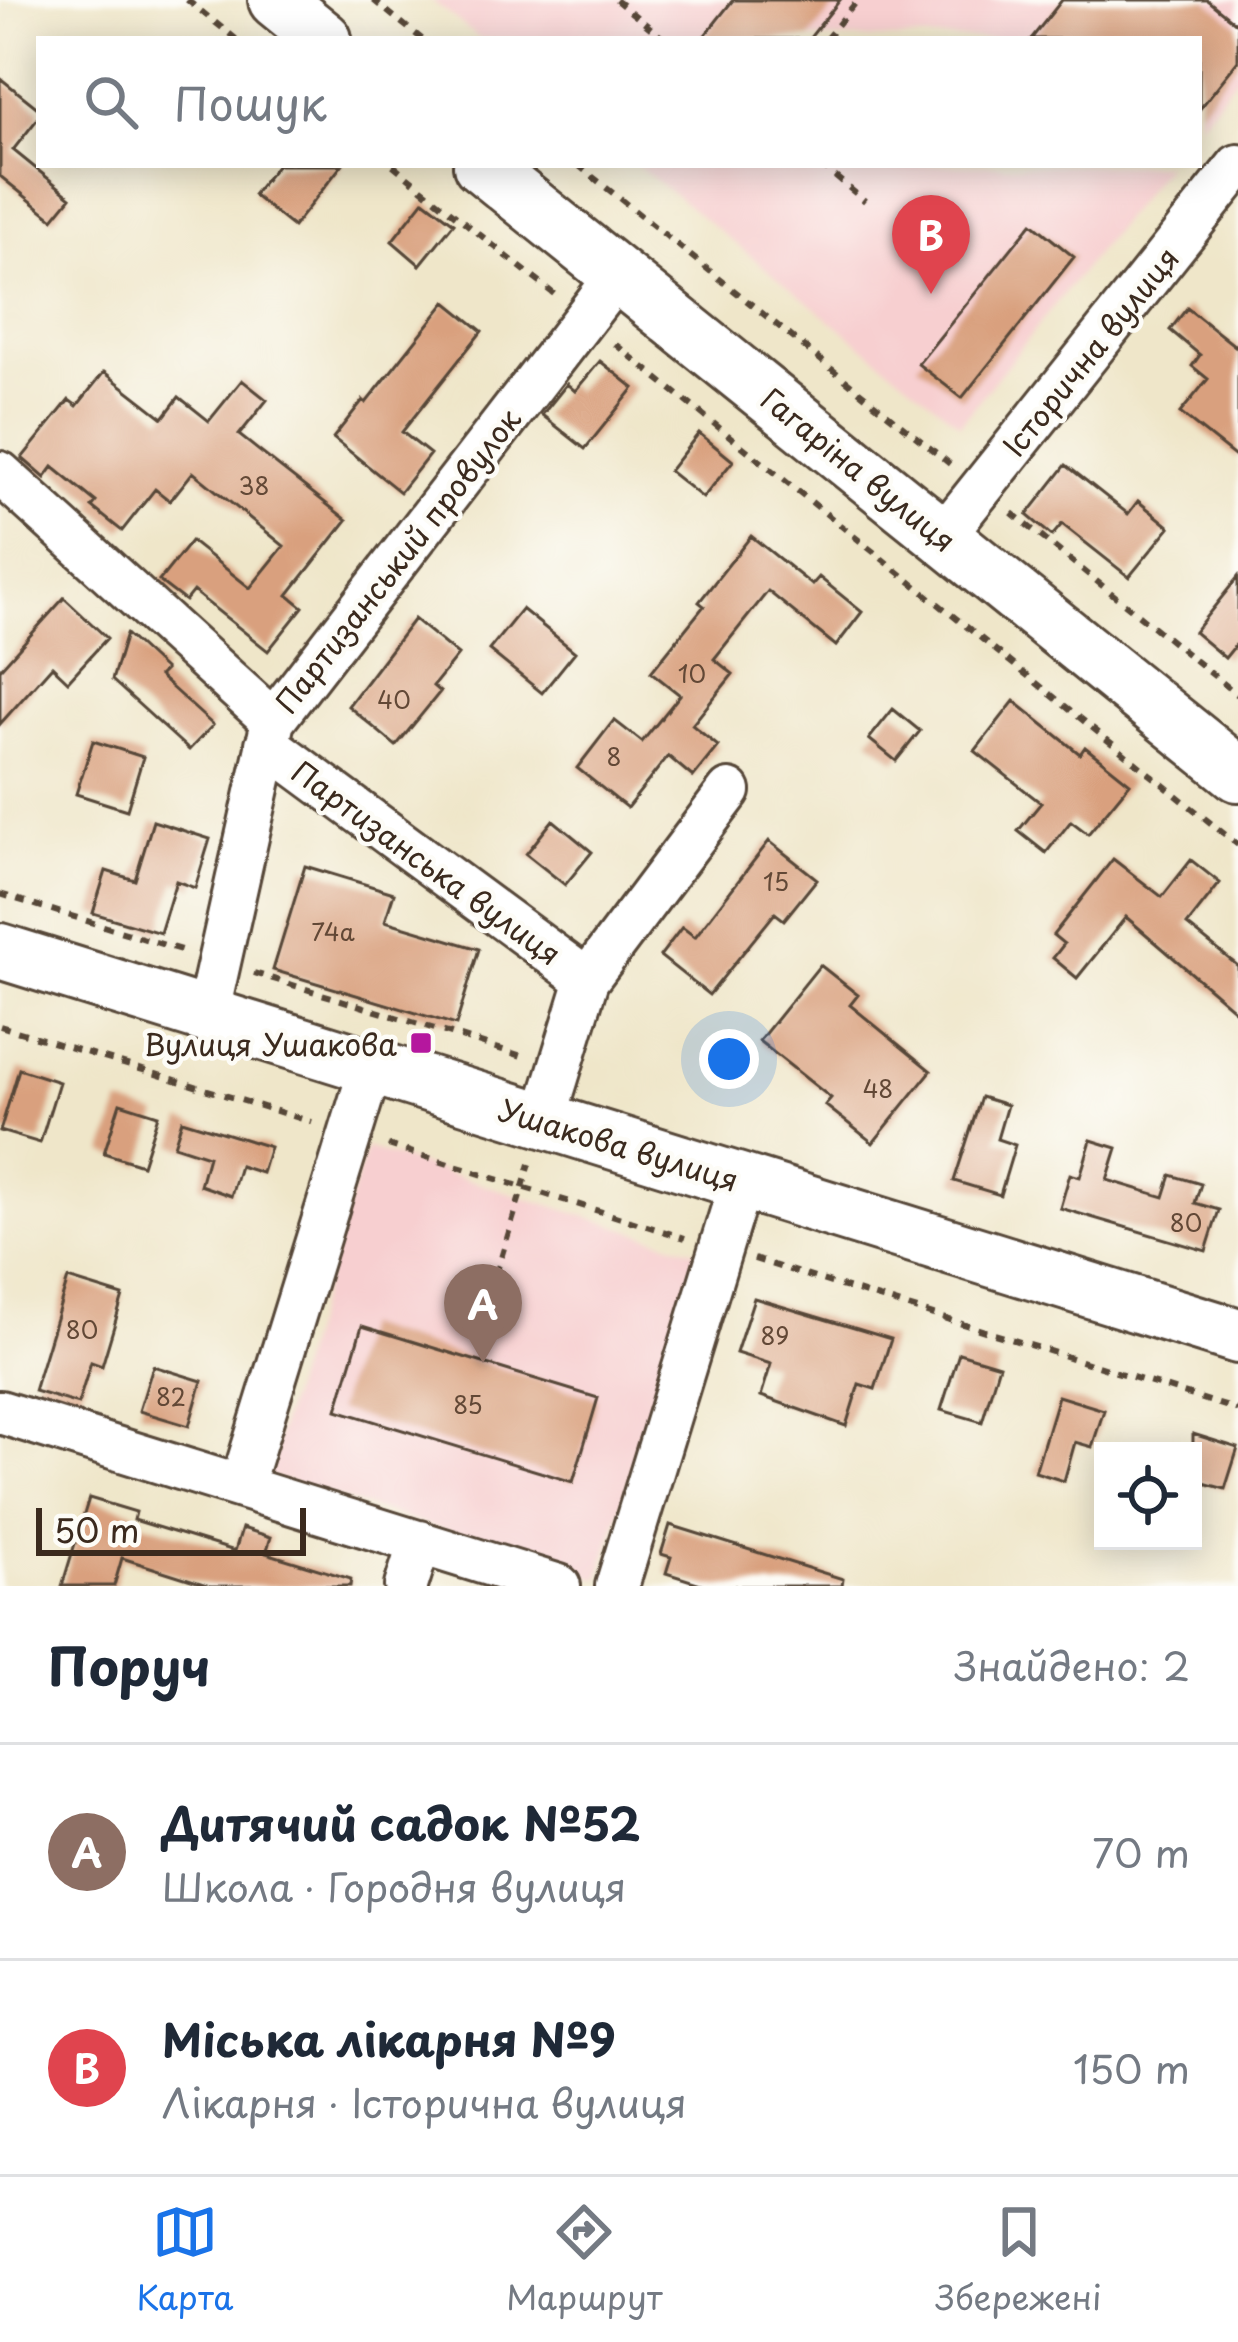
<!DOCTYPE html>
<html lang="uk">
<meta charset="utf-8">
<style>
body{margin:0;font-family:"Playpen Sans",sans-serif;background:#f6f6f7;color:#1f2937}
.controls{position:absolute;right:36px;bottom:36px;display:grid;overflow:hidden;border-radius:0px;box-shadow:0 6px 30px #0003}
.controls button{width:108px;height:108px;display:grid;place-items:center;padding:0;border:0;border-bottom:3px solid #e0e1e3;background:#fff;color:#1f2937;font:60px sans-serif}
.scale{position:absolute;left:36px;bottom:30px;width:270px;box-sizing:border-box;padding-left:12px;border:6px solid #3b2a1e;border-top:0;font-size:33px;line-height:42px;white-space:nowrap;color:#3b2a1e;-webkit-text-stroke:9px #fdfcf7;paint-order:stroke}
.you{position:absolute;left:729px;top:1059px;width:42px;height:42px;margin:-30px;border:9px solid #fff;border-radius:50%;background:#1a73e8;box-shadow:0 0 0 18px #1a73e833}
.badge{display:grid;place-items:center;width:78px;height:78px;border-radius:50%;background:#1a73e8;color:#fff;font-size:39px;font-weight:700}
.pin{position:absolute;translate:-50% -99px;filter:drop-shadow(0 3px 6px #0008)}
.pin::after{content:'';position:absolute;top:63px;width:42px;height:36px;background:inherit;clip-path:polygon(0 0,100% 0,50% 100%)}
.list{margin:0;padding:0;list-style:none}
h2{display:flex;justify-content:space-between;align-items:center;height:156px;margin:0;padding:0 48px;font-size:51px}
h2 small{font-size:39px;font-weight:400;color:#747a83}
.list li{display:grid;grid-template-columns:78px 1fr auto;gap:36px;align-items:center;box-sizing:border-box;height:216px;padding:0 48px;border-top:3px solid #e0e1e3}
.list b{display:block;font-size:45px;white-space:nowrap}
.list p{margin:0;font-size:39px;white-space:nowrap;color:#747a83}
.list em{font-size:39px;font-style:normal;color:#747a83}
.icon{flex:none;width:66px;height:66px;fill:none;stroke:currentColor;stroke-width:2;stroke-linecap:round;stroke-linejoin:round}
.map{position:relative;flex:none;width:1238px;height:1586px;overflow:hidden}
.search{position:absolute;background:#fff;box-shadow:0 6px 30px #0003;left:36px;right:36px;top:36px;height:132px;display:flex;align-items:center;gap:30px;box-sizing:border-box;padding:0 42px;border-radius:0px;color:#747a83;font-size:45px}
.sheet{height:588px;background:#fff}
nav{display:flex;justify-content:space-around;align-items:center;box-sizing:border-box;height:168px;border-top:3px solid #e0e1e3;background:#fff;font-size:33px;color:#747a83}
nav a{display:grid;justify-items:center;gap:6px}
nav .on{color:#1a73e8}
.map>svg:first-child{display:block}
.built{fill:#f7cfd0}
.building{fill:#d9a07e}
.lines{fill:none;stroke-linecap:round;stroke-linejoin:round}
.minor-casing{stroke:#564638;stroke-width:48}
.tertiary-casing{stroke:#564638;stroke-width:60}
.path{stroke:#564638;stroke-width:6;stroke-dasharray:9 9;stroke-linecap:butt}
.minor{stroke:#fff;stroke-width:42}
.tertiary{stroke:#fff;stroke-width:54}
.poi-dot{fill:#b5179e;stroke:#fdfcf7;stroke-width:4.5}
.labels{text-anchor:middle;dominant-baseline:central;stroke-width:9;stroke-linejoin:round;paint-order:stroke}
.number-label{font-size:24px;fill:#624836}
.street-label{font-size:30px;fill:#3b2a1e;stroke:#fdfcf7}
.poi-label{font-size:30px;fill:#3b2a1e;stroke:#fdfcf7;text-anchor:end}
</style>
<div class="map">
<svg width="1238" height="1586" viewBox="0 0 1238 1586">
<rect width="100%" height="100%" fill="#fdfcf7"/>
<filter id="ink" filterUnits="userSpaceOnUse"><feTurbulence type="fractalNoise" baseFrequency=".00833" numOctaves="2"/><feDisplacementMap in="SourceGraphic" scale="24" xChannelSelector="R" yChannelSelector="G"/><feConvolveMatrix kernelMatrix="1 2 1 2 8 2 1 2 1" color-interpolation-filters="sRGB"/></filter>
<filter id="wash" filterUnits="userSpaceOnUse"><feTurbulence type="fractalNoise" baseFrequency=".004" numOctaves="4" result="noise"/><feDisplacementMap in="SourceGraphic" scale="48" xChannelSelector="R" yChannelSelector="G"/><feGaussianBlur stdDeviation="2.7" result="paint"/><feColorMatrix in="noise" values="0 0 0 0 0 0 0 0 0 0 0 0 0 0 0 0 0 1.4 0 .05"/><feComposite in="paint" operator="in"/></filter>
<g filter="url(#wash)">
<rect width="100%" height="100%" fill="#efe6c9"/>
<path class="built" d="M 431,0 L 1238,0 L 1238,75 L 1199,124 L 1199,39 L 480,39 Z
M 637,165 L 1166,165 L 960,424 Z
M 366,1148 L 700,1252 L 599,1579 L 265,1475 Z"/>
<g id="blocks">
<path class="building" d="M 733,0 L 840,0 L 809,39 L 702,39 Z
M 1062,0 L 1207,0 L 1238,25 L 1238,61 L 1199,110 L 1199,39 L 1031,39 Z
M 0,78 L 39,109 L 39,117 L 13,150 L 71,197 L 53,219 L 0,176 Z
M 277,165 L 342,165 L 293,227 L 253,195 Z
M 424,200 L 454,223 L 420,265 L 392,241 Z
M 1032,223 L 1074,257 L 962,398 L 918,364 Z
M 446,302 L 482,331 L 402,432 L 430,454 L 400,492 L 333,438 L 363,400 L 366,403 Z
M 1187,308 L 1235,346 L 1238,341 L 1238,459 L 1180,413 L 1208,379 L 1192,366 L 1200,355 L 1170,330 Z
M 600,361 L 634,388 L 585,449 L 542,415 L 567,384 L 575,391 Z
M 104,372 L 163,418 L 179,397 L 209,421 L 242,380 L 267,400 L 239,435 L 347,520 L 288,595 L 303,607 L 268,651 L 193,591 L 185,601 L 159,581 L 191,541 L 250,588 L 284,546 L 193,472 L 170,501 L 155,489 L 122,531 L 92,507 L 96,502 L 53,467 L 45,478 L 22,458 L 69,400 L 77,406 Z
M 699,433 L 733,461 L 703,498 L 669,471 Z
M 1066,465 L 1128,514 L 1138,501 L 1170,527 L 1129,577 L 1062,524 L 1052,536 L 1027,515 Z
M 751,536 L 812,585 L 819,577 L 862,612 L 836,646 L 768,591 L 714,659 L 733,674 L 692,725 L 718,746 L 693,777 L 668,756 L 627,808 L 577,768 L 614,720 L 642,742 L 680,695 L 651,672 L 704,606 L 699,602 Z
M 1238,577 L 1238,642 L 1225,658 L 1194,632 Z
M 64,598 L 107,638 L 68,681 L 52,666 L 0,724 L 0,669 Z
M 522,609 L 575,652 L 542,693 L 489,650 Z
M 414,619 L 458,655 L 433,686 L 440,692 L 396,746 L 348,706 Z
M 126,634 L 165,670 L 159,676 L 213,725 L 189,750 L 112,680 Z
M 1014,701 L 1080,754 L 1085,747 L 1130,783 L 1088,834 L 1071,821 L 1046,853 L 1018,831 L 1041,803 L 975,751 Z
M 893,709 L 920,731 L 896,761 L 869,739 Z
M 93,741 L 143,757 L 127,810 L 76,794 Z
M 553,820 L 592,852 L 565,885 L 526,854 Z
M 153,821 L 210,839 L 195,888 L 176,881 L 160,933 L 93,913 L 106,871 L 135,880 Z
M 769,841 L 817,879 L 784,920 L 775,913 L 709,995 L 660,956 L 682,927 L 695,937 Z
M 1113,859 L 1162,897 L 1191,860 L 1220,883 L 1187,925 L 1238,966 L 1238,1013 L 1126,917 L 1077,978 L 1053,958 L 1064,944 L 1053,935 Z
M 305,866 L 394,893 L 385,921 L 479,949 L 456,1025 L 273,970 Z
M 820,965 L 858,995 L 850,1005 L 931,1071 L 873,1143 L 825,1105 L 831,1098 L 759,1041 Z
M 19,1069 L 59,1082 L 40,1143 L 0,1131 Z
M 981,1097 L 1007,1105 L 997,1139 L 1015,1145 L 1000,1195 L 954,1181 Z
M 120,1103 L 158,1115 L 142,1165 L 104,1153 Z
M 182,1120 L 270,1147 L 262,1173 L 240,1166 L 231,1196 L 200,1185 L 208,1156 L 174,1145 Z
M 1091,1140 L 1117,1148 L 1107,1180 L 1164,1197 L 1171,1175 L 1201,1184 L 1195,1203 L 1219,1210 L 1206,1251 L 1060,1208 L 1070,1174 L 1080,1177 Z
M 68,1279 L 123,1296 L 102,1366 L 91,1362 L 78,1404 L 34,1391 Z
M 754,1298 L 891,1339 L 875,1389 L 859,1384 L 846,1426 L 761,1396 L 771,1364 L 736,1353 Z
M 362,1326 L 598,1398 L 573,1482 L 337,1410 Z
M 959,1353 L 999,1365 L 982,1422 L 941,1410 Z
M 153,1366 L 202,1381 L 189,1426 L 139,1411 Z
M 1058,1396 L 1104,1410 L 1092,1447 L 1075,1442 L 1064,1481 L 1035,1472 Z
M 1193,1434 L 1238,1448 L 1225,1489 L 1193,1480 Z
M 89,1498 L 136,1512 L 134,1520 L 235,1551 L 242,1528 L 271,1537 L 266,1553 L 351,1579 L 350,1586 L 210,1586 L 122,1558 L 114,1586 L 62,1586 Z
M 670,1525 L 843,1579 L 842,1586 L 707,1586 L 666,1573 L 671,1557 L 661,1554 Z"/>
</g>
</g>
<g filter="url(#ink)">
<use href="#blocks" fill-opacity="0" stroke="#564638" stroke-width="3"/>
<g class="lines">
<g class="minor-casing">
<path id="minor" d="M 0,473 L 273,721
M 943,536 L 1238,166
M 267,744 L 587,980
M 207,1016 L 273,721 L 618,275
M 544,1120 L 587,980 L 729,791
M 0,1412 L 559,1586
M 241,1487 L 371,1067
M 406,1586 L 420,1542
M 617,1586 L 741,1182"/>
</g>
<g class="tertiary-casing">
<path id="tertiary" d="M 276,0 L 324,39
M 481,165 L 1238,774
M 0,951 L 1238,1336"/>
</g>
<path class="path" d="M 187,0 L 236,39
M 373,0 L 422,39
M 616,0 L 664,39
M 826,39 L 858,0
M 393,165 L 554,294
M 578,165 L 950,464
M 821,165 L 865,201
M 615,344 L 1238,845
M 1012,513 L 1238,695
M 0,894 L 184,951
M 254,973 L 522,1056
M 0,1026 L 312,1122
M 388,1145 L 685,1238
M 754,1259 L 1238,1410
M 496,1274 L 530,1164"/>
<use href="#minor" class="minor"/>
<use href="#tertiary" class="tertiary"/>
</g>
</g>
<rect class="poi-dot" x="409" y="1031" width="24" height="24" rx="6"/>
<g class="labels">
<g class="number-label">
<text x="254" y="485">38</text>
<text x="692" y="673">10</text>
<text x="394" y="699">40</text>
<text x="614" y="756">8</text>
<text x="776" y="881">15</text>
<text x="333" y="931">74а</text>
<text x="878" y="1088">48</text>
<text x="1186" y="1222">80</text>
<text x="82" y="1329">80</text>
<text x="775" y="1335">89</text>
<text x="171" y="1396">82</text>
<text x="468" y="1404">85</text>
</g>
<g class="street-label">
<text transform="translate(1090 351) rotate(-51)">Історична вулиця</text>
<text transform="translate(859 469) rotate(39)">Гагаріна вулиця</text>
<text transform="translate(397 560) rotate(-52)">Партизанський провулок</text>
<text transform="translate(427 862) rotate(36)">Партизанська вулиця</text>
<text transform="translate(619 1144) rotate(17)">Ушакова вулиця</text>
</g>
<g class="poi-label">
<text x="397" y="1043">Вулиця Ушакова</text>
</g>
</g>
</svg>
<div class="controls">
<button><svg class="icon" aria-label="locate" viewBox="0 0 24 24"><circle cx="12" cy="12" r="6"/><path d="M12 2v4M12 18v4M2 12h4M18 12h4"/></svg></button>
</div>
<div class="scale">50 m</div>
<div class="you"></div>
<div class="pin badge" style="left:483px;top:1363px;background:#8d6e63">A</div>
<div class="pin badge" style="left:931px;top:294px;background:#e0444e">B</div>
<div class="search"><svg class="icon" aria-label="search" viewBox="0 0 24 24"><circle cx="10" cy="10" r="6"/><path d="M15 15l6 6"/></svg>Пошук</div>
</div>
<section class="sheet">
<h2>Поруч<small>Знайдено: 2</small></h2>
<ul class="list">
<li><span class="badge" style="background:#8d6e63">A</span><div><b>Дитячий садок №52</b><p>Школа · Городня вулиця</p></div><em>70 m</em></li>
<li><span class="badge" style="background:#e0444e">B</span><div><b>Міська лікарня №9</b><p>Лікарня · Історична вулиця</p></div><em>150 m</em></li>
</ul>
</section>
<nav>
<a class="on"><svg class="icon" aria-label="map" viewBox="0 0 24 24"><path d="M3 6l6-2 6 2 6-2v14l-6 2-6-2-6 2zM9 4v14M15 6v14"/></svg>Карта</a>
<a><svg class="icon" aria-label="directions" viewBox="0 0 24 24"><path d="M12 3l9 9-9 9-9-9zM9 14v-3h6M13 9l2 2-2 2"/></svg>Маршрут</a>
<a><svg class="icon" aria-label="saved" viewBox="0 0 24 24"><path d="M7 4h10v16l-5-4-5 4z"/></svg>Збережені</a>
</nav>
